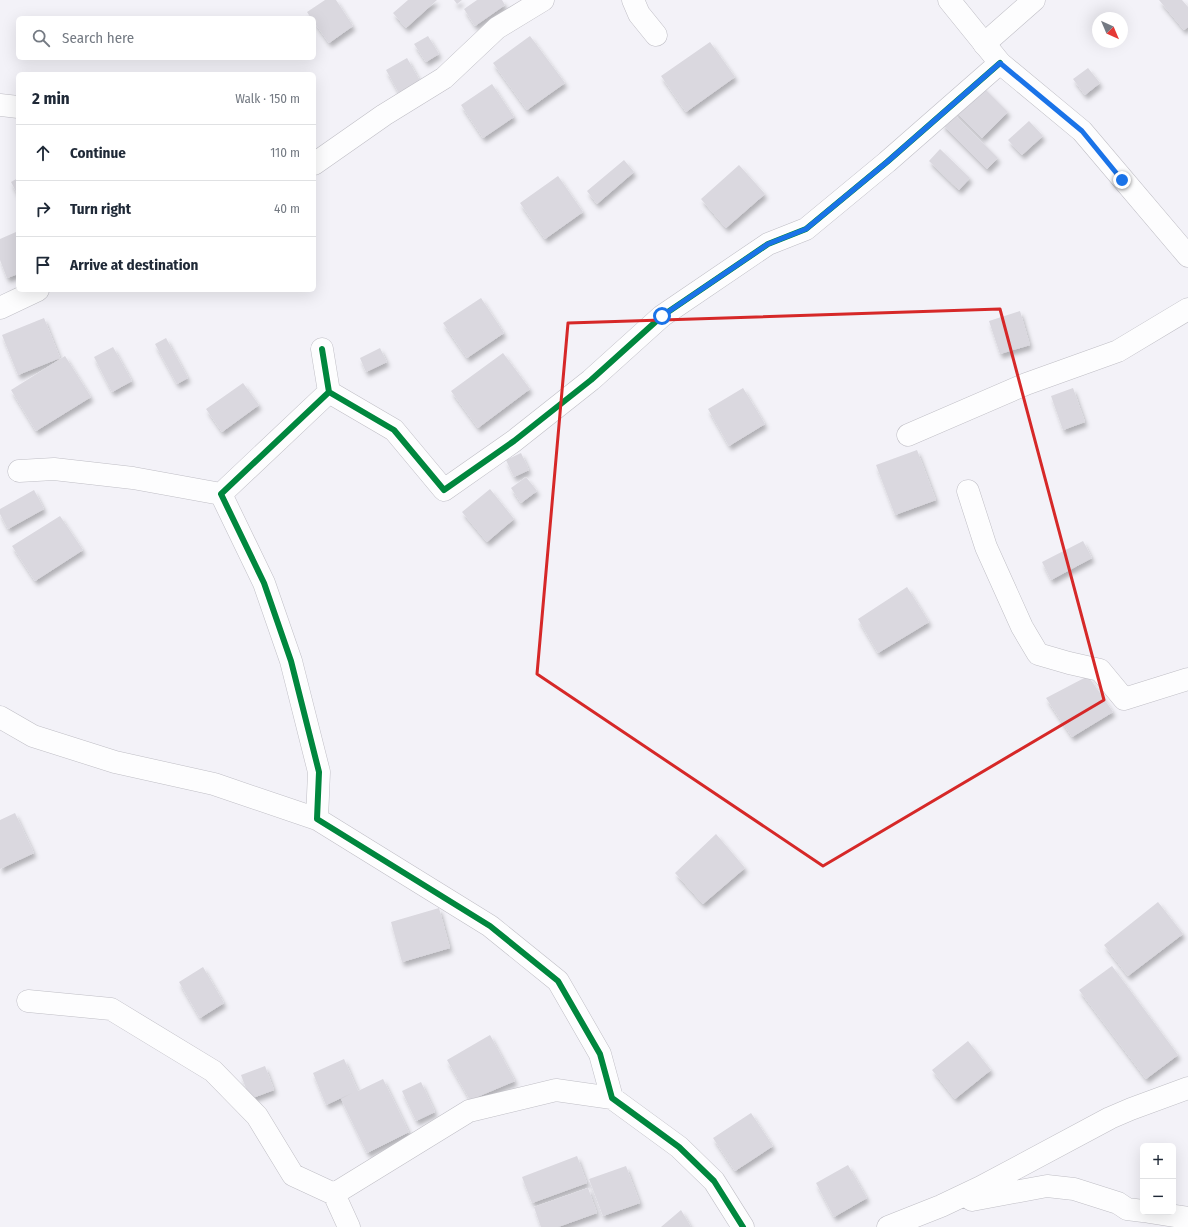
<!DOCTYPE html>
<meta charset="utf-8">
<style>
body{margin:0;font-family:"Fira Sans Condensed",sans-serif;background:#f6f6f7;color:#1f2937}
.controls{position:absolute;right:12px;bottom:12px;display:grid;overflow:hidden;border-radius:6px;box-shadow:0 4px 16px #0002}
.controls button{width:36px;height:36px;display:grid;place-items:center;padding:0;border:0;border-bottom:1px solid #e0e1e3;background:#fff;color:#1f2937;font:20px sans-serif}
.compass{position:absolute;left:1092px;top:12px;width:36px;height:36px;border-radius:50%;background:#fff;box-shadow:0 4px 16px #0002;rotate:136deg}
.stop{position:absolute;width:12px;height:12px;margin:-9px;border:3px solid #1a73e8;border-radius:50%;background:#fff}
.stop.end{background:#1a73e8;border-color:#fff;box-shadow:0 1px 4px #0008}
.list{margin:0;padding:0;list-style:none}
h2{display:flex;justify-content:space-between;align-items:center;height:52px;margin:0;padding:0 16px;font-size:17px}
h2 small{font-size:13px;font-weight:400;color:#747a83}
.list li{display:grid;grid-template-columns:26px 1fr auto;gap:12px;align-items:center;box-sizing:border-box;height:56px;padding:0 16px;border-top:1px solid #e0e1e3}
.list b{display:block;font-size:15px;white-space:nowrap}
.list em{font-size:13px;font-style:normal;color:#747a83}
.icon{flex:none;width:22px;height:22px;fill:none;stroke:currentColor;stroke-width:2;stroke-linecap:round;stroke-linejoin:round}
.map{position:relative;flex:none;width:1188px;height:1227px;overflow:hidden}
.search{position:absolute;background:#fff;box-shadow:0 4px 16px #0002;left:16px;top:16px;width:300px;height:44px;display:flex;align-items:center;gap:10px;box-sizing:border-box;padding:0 14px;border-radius:6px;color:#747a83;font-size:15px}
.panel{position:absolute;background:#fff;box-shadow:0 4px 16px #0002;left:16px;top:72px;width:300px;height:220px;border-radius:6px}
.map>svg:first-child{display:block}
.building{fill:#dad8df;filter:url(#shadow)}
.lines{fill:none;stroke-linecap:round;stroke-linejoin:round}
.minor-casing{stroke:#bfbec5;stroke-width:23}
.tertiary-casing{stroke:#bfbec5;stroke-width:23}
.minor{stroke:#fdfdfe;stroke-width:22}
.tertiary{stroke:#fdfdfe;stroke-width:22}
.cycleway-casing{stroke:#fff;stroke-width:8}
.cycleway{stroke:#00873e;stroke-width:6}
.route{stroke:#1a73e8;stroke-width:5}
.marked{fill:none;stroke:#d62828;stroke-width:3;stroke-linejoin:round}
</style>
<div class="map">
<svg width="1188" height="1227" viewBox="0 0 1188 1227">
<defs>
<filter id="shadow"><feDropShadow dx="2.5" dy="4.5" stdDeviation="2" flood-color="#0004"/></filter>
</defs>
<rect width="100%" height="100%" fill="#f3f2f8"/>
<path class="building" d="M 325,0 L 336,0 L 353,26 L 329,43 L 314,22 L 314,18 L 311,18 L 307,12 Z
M 408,0 L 437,0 L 406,28 L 393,13 Z
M 454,0 L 462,0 L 457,4 Z
M 477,0 L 502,0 L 505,5 L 475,26 L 464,9 Z
M 1159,0 L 1182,0 L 1188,7 L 1188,27 L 1184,30 Z
M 428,36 L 439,54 L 426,62 L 414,44 Z
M 530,36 L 565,83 L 527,110 L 493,63 Z
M 710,42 L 735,77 L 686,112 L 661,76 Z
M 407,58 L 420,81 L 399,93 L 386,70 Z
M 1088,68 L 1100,83 L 1085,95 L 1073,79 Z
M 492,84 L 514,117 L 483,138 L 461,105 Z
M 980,84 L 1008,112 L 982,138 L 954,110 Z
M 953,113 L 998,158 L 987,169 L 942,124 Z
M 1029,121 L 1043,136 L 1022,155 L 1008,140 Z
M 940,149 L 970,178 L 959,190 L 929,161 Z
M 624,160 L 634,172 L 597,204 L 587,191 Z
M 739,165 L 765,194 L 726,228 L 701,199 Z
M 558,176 L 583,212 L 545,239 L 520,203 Z
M 18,178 L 18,195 L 11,182 Z
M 16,232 L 18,238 L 18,274 L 7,278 L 0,260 L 0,239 Z
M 481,298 L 504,333 L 467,358 L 443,323 Z
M 1020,311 L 1030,345 L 1000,354 L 989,321 Z
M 44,318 L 60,358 L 18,375 L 2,335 Z
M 166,338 L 188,378 L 177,384 L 155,344 Z
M 113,347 L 132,381 L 112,392 L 94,357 Z
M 380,348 L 387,362 L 366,372 L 360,358 Z
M 503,353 L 530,389 L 478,428 L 451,391 Z
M 65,356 L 91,397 L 36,431 L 11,390 Z
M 243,383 L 259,405 L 222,432 L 206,409 Z
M 743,388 L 765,424 L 729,446 L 708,409 Z
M 1073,388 L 1085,422 L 1063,430 L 1051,396 Z
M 917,450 L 936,500 L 895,515 L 876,465 Z
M 521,453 L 529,470 L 514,477 L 506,460 Z
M 526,477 L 537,491 L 521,503 L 511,488 Z
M 490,489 L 514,519 L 487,542 L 462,512 Z
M 34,490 L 44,509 L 8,529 L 0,514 L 0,509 Z
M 60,516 L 83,550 L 35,581 L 12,546 Z
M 1083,541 L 1092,558 L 1051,580 L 1042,562 Z
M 907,587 L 929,622 L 878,653 L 858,619 Z
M 1088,676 L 1113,712 L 1072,737 L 1046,698 Z
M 15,813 L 34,853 L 0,869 L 0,820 Z
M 716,834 L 745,868 L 703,904 L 675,873 Z
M 1158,902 L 1183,934 L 1128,976 L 1104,945 Z
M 439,908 L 450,948 L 402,962 L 391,922 Z
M 1112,966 L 1178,1055 L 1146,1079 L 1079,990 Z
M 203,967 L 224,1003 L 200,1018 L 179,982 Z
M 490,1035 L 515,1081 L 470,1100 L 447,1060 Z
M 968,1041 L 991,1070 L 955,1099 L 932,1070 Z
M 344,1059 L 358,1091 L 383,1079 L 409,1132 L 367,1153 L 341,1099 L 352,1093 L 326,1105 L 313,1073 Z
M 265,1066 L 274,1090 L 250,1099 L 241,1075 Z
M 421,1082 L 435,1112 L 416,1121 L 402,1091 Z
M 751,1113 L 773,1146 L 735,1171 L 713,1138 Z
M 577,1156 L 587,1183 L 532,1203 L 522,1177 Z
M 848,1165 L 867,1198 L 834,1217 L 816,1183 Z
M 626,1166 L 640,1203 L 603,1216 L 589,1179 Z
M 588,1188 L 597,1213 L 558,1227 L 541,1227 L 534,1207 Z
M 681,1210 L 691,1227 L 661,1227 Z"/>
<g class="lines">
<g class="minor-casing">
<path id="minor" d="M 633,0 L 639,14 L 656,35
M 984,44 L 1034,0
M 0,105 L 18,107
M 314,164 L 384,115 L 444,78 L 497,28 L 543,0
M 0,308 L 38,290
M 322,349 L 329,392 L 221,494 L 264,583 L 291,661 L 319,772 L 317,819 L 490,926 L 558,981 L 600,1054 L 612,1098 L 679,1147 L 714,1181 L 743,1227
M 329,392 L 394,430 L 444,490 L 514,441 L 591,380 L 662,316 L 768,244 L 806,229 L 887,162 L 1000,63
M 908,435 L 1026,384 L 1118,351 L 1188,309
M 19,471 L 54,469 L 133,478 L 221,494
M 968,491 L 986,547 L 1022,627 L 1038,654 L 1069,663 L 1100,670 L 1124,699 L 1188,679
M 0,717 L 33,736 L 115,762 L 214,784 L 317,819
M 28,1001 L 111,1009 L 213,1071 L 257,1116 L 293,1175 L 334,1194
M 972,1200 L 1047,1186 L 1074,1189 L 1118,1203 L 1127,1209 L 1143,1211
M 1149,1212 L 1188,1218
M 349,1227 L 334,1194 L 469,1111 L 556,1090 L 612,1098
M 888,1227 L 941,1206 L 981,1187 L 1110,1118 L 1131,1109 L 1188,1088"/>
</g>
<g class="tertiary-casing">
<path id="tertiary" d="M 949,0 L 1000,63 L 1082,131 L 1188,256"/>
</g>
<use href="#minor" class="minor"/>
<use href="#tertiary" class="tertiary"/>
<g class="cycleway-casing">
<path id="cycleway" d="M 322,349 L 329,392 L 221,494 L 264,583 L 291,661 L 319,772 L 317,819 L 490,926 L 558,981 L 600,1054 L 612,1098 L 679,1147 L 714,1181 L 743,1227
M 329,392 L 394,430 L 444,490 L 514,441 L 591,380 L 662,316 L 768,244 L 806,229 L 887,162 L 1000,63"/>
</g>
<use href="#cycleway" class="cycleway"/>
</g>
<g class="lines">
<path class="route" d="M 662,316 L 768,244 L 806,229 L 887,162 L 1000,63 L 1082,131 L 1122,180"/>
</g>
<path class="marked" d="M 1000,309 L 1104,700 L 823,866 L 537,674 L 568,323 Z"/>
</svg>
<div class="controls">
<button>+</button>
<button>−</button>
</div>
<svg class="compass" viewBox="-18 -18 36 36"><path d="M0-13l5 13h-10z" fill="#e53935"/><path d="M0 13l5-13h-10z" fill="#747a83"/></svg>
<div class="stop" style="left:662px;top:316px"></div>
<div class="stop end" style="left:1122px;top:180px"></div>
<div class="search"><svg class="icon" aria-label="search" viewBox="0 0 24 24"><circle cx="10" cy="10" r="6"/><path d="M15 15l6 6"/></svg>Search here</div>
<section class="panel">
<h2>2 min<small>Walk · 150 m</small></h2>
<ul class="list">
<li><svg class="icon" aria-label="ahead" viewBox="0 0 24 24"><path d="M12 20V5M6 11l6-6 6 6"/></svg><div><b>Continue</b></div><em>110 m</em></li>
<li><svg class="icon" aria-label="right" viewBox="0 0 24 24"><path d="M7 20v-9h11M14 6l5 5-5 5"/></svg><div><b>Turn right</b></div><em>40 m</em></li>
<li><svg class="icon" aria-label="arrive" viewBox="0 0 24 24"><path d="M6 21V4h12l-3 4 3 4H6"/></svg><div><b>Arrive at destination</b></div></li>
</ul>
</section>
</div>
